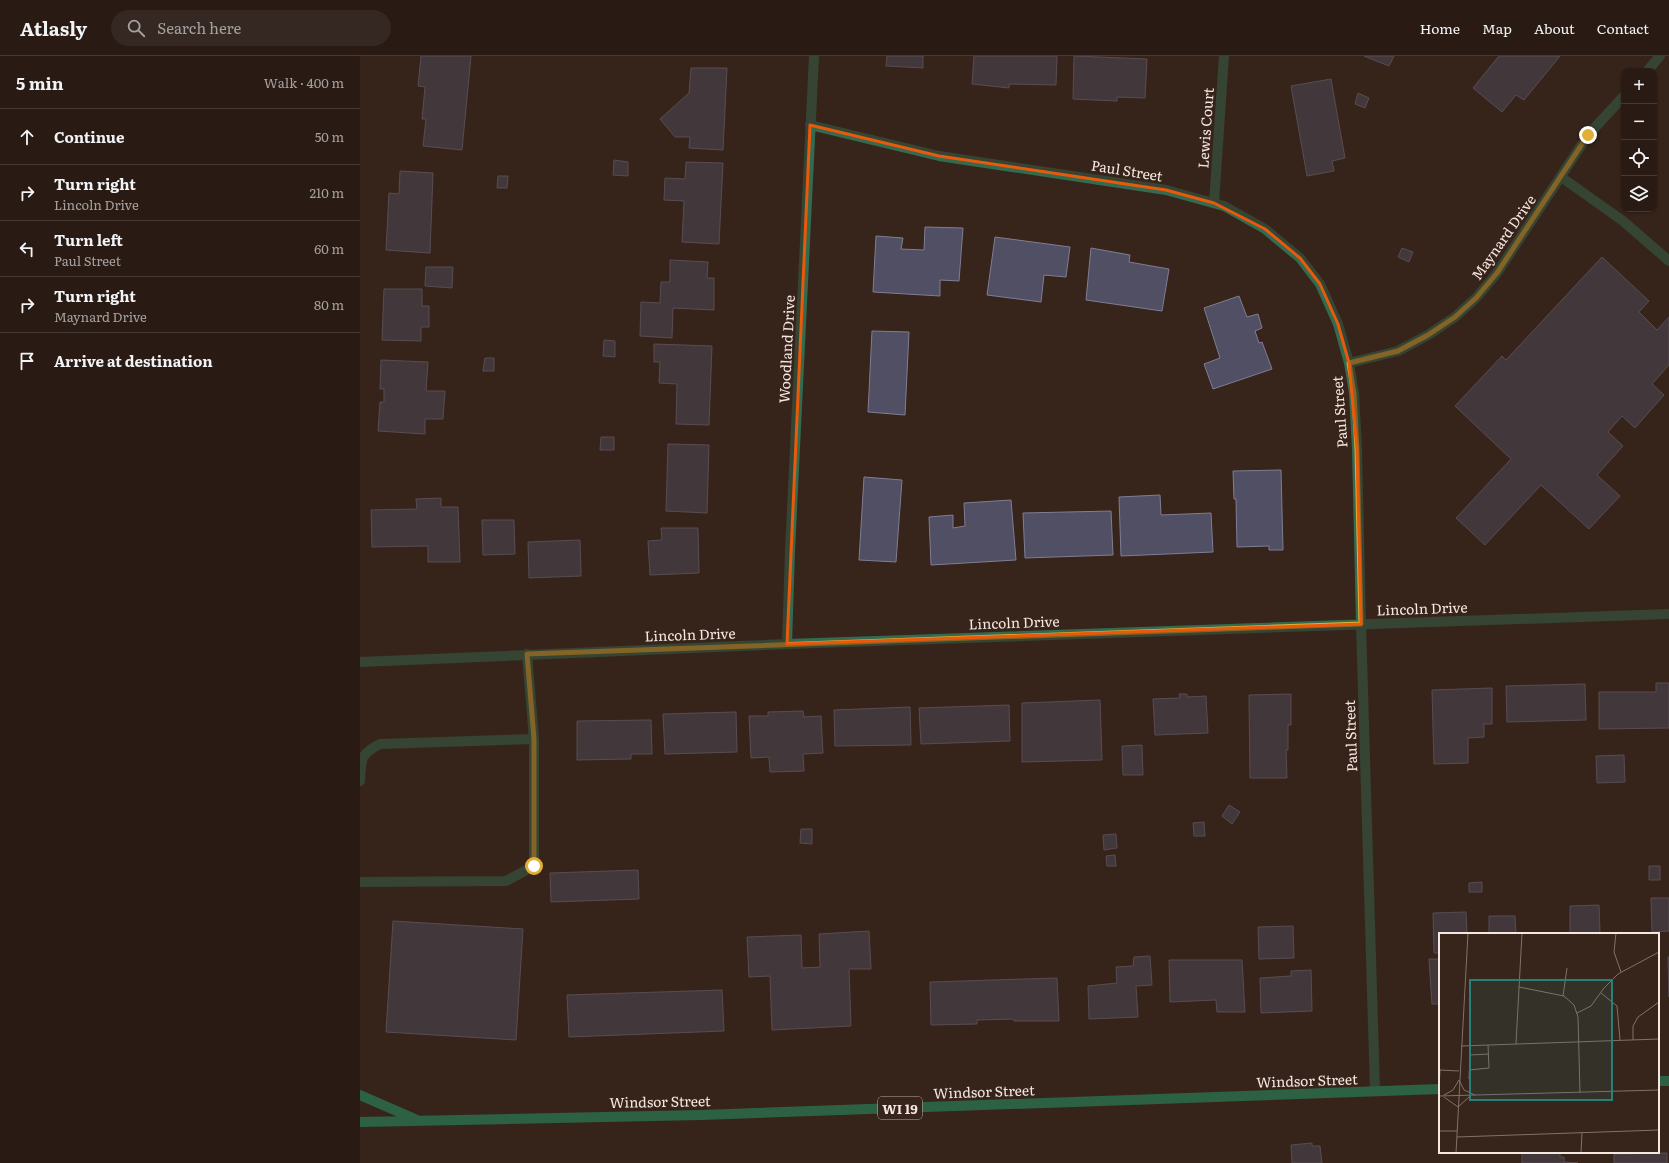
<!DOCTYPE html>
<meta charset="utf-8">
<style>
body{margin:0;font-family:Literata,serif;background:#352822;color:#f1f3f6}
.controls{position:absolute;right:12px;top:12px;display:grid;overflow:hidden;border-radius:8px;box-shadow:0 1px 3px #0004}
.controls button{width:36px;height:36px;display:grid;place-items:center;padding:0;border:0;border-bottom:1px solid #453934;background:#291b14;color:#f1f3f6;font:20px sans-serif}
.stop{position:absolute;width:12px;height:12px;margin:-9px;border:3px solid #e2af34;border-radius:50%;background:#fff}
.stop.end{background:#e2af34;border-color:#fff;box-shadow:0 1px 4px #0008}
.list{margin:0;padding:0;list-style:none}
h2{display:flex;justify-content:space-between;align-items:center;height:52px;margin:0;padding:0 16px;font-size:17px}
h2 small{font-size:13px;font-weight:400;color:#a5a1a0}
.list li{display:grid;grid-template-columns:26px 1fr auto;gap:12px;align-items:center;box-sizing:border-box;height:56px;padding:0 16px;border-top:1px solid #453934}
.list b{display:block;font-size:15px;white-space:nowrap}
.list p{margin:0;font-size:13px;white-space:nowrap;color:#a5a1a0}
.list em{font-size:13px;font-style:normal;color:#a5a1a0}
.icon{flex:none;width:22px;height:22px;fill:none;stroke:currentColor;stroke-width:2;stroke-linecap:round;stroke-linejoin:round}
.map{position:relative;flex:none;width:1309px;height:1107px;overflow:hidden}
header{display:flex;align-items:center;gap:24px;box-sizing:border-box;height:56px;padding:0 20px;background:#291b14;border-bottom:1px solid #453934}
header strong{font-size:19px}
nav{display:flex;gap:22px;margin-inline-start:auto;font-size:14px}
.search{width:280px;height:36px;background:#352822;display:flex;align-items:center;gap:10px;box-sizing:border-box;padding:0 14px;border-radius:22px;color:#a5a1a0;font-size:15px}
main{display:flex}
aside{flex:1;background:#291b14}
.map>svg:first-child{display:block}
.building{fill:#514f63;stroke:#807d94}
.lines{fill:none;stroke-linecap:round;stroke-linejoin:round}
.service{stroke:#346b50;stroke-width:10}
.minor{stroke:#346b50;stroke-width:10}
.primary{stroke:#23ab76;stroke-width:10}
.route{stroke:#e2af34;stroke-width:5}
.marked{fill:none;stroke:#e8590c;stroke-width:3;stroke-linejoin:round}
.labels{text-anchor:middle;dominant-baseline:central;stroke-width:3;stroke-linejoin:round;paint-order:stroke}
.shield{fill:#37241b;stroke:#bcaca6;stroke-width:1}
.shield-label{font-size:13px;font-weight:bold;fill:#f5e7e1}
.street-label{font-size:14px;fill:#f5e7e1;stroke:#37241b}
.inset-road{fill:none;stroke:#83726a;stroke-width:1}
.view{fill:#26817a;fill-opacity:0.15;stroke:#26817a;stroke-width:2}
.inset-edge{fill:none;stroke:#f5e7e1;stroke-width:2}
</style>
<header>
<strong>Atlasly</strong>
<div class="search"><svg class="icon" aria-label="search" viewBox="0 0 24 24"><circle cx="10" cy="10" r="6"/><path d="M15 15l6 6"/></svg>Search here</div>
<nav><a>Home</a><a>Map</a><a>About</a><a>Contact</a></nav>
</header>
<main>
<aside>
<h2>5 min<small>Walk · 400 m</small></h2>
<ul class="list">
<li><svg class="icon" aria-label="ahead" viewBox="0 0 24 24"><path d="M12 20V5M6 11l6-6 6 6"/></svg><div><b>Continue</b></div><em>50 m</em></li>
<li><svg class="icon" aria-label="right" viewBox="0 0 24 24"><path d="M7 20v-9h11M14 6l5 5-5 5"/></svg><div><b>Turn right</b><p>Lincoln Drive</p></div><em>210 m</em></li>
<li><svg class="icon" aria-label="left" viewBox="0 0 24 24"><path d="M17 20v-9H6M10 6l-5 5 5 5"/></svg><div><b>Turn left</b><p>Paul Street</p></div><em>60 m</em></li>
<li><svg class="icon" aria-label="right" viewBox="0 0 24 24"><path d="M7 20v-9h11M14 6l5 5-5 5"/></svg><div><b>Turn right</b><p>Maynard Drive</p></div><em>80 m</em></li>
<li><svg class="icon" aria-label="arrive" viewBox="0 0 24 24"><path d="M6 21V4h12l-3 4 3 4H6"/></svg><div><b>Arrive at destination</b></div></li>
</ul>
</aside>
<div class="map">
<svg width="1309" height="1107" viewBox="0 0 1309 1107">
<rect width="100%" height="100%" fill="#37241b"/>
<path class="building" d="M 61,0 L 111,0 L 102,94 L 63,90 L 66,63 L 62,63 L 65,31 L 58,30 Z
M 527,0 L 563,0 L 563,12 L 526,10 Z
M 614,0 L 697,0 L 696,29 L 649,28 L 649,32 L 612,28 Z
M 714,0 L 787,3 L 785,42 L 757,41 L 757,45 L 713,43 Z
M 1004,0 L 1034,0 L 1029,10 Z
M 1139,0 L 1200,0 L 1164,44 L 1156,39 L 1142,56 L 1113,32 Z
M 331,12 L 367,12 L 363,94 L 329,92 L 330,81 L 315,81 L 300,63 L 329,37 Z
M 971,23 L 985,102 L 972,105 L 974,115 L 947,120 L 931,30 Z
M 998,37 L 1009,42 L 1005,52 L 995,48 Z
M 254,104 L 268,106 L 268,120 L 253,119 Z
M 326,106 L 363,107 L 359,188 L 322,186 L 324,145 L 304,144 L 305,122 L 325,123 Z
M 40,115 L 73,117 L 70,197 L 26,194 L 29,137 L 39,138 Z
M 138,120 L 148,120 L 147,132 L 137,132 Z
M 565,171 L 603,172 L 599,225 L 580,224 L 580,240 L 513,236 L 516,180 L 543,182 L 541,193 L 564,194 Z
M 635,181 L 710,191 L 706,221 L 684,219 L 681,246 L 627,239 Z
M 731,192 L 770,199 L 769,206 L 809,213 L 802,255 L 726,244 Z
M 1042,192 L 1053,196 L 1049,206 L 1038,201 Z
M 1242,201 L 1289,245 L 1279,256 L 1297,274 L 1309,261 L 1309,309 L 1292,328 L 1304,339 L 1275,372 L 1262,360 L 1248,376 L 1263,390 L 1237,419 L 1260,440 L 1229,473 L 1181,429 L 1125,489 L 1096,462 L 1151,403 L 1095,350 L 1142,300 L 1146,304 Z
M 310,204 L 348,206 L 347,222 L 354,222 L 354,254 L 313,252 L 312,282 L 280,280 L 281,246 L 300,247 L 301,226 L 310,226 Z
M 66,211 L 93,211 L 92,232 L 65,230 Z
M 24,233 L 62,233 L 62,250 L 69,250 L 69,271 L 61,271 L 61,285 L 22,284 Z
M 879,240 L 887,261 L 898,258 L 902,272 L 895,275 L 899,287 L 902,286 L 912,313 L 853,333 L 844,308 L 860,302 L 844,252 Z
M 512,275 L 549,276 L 545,359 L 508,356 Z
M 244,284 L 255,285 L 255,301 L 243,300 Z
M 294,288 L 352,290 L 349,369 L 316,368 L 317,328 L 299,327 L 300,306 L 294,306 Z
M 125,302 L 134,302 L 134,315 L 123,315 Z
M 21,304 L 68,306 L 66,335 L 85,335 L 83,363 L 65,363 L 65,378 L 18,375 L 20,346 L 24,346 L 24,333 L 20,333 Z
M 241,381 L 254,381 L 254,394 L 240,394 Z
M 308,388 L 349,389 L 347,457 L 306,455 Z
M 921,414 L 923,494 L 909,494 L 909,490 L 877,491 L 876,443 L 874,443 L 873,415 Z
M 504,421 L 542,424 L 536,506 L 499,504 Z
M 800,439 L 801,459 L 851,457 L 853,496 L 761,500 L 759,441 Z
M 81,442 L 81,451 L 98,451 L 100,506 L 68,506 L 68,490 L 12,491 L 11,454 L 57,453 L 56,443 Z
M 651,444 L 656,504 L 571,509 L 569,461 L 593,459 L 593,472 L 605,470 L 604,447 Z
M 751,455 L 753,499 L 665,502 L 663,457 Z
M 122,464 L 154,464 L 155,498 L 123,499 Z
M 301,472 L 338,472 L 339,517 L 290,519 L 288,485 L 302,484 Z
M 220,484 L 221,520 L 169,522 L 168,486 Z
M 1296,627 L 1309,627 L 1309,672 L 1239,673 L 1239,636 L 1296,636 Z
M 1225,628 L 1226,664 L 1147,666 L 1146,630 Z
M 1132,632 L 1132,668 L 1124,668 L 1124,681 L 1108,682 L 1108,707 L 1074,708 L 1072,634 Z
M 819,638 L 827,638 L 827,641 L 846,640 L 848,677 L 795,679 L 793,643 L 820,642 Z
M 931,638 L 931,669 L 928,669 L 928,694 L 926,694 L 927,722 L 890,722 L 889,639 Z
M 740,644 L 742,704 L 662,706 L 662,647 Z
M 649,649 L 650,685 L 561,688 L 559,652 Z
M 550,651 L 551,689 L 475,690 L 474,654 Z
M 443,655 L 444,661 L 461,660 L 463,697 L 443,698 L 444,715 L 410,716 L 409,701 L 391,702 L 389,660 L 408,660 L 408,656 Z
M 376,656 L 377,696 L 305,698 L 303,658 Z
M 291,664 L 292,698 L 271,698 L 271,703 L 217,704 L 217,665 Z
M 782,689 L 783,719 L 763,719 L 762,690 Z
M 1264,699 L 1265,726 L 1237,727 L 1236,700 Z
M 869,749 L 880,756 L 872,768 L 862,760 Z
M 844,766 L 845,780 L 834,780 L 833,767 Z
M 441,773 L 452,773 L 452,788 L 440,787 Z
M 756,778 L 757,792 L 744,794 L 743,779 Z
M 755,799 L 756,810 L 747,810 L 746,800 Z
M 1289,810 L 1300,810 L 1300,824 L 1289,824 Z
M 278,814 L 279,843 L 191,846 L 190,817 Z
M 1122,826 L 1122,836 L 1109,836 L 1109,827 Z
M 1291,842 L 1309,842 L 1309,875 L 1292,876 Z
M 1239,849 L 1240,878 L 1210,878 L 1210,850 Z
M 1106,856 L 1107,878 L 1080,878 L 1080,897 L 1074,897 L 1073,857 Z
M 1129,860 L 1155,860 L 1156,878 L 1129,878 Z
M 33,865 L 163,873 L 156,984 L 26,976 Z
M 933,870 L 934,902 L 899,903 L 898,871 Z
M 509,875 L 511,913 L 489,913 L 491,970 L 412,974 L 410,920 L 389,921 L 387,881 L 441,879 L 442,912 L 460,911 L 459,878 Z
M 790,900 L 792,929 L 776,930 L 778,961 L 729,963 L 728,930 L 757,927 L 756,911 L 773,910 L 774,901 Z
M 1308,901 L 1309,901 L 1309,941 Z
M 1069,903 L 1080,903 L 1080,948 L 1072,948 Z
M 809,904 L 882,904 L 885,956 L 857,956 L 856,944 L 810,946 Z
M 951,914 L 952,955 L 901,957 L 900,922 L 931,920 L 931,915 Z
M 697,922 L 699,965 L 654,965 L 654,963 L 617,964 L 617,968 L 571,969 L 570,926 Z
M 362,934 L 364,975 L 209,981 L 207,939 Z
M 952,1087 L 952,1090 L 960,1090 L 962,1107 L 932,1107 L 931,1089 Z
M 1162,1096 L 1200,1096 L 1200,1101 L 1204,1101 L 1204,1106 L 1218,1107 L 1162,1107 Z
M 1307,1097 L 1307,1107 L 1254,1107 L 1254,1098 Z"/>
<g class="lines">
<path class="service" d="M 0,725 C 1,704 0,698 20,688 L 174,683
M 0,826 L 146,825 L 174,810 L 174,683 L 167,598"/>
<path class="minor" d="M 1287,15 L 1300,0
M 450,69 L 579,100 L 806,134 L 864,150 L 905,173 L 940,202 L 960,228 L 978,268 L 989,307 L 994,337 L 997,393 L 1001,568 L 1015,1035
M 1201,121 L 1263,165 L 1309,205
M 854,147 L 864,0
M 989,307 L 1038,295 L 1068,279 L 1095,261 L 1116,242 L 1137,217 L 1228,79 L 1264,40
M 427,588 L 430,495 L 454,0
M 0,606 L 427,588 L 1309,558"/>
<path class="primary" d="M 1298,1025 L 1309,1025
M 0,1039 L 55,1063
M 0,1066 L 341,1059 L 1080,1033"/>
</g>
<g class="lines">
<path class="route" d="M 174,810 L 174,683 L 167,598 L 1001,568 L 997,393 L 994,338 L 989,307 L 1038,295 L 1068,279 L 1095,261 L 1116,242 L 1137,217 L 1228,79"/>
</g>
<path d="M0 0H1309V1107H0ZM 450,69 L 579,100 L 806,134 L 854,147 L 905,173 L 940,202 L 960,228 L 978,268 L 989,307 L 997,393 L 1001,568 L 427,588 Z" fill="#37241b" fill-opacity=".55" fill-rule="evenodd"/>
<path class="marked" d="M 450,69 L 579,100 L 806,134 L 854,147 L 905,173 L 940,202 L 960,228 L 978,268 L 989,307 L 997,393 L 1001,568 L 427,588 Z"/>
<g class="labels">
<rect class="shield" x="518" y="1041" width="44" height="22" rx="3"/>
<g class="shield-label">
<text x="540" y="1052">WI 19</text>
</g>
<g class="street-label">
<text transform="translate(845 72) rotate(-86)">Lewis Court</text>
<text transform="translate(767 114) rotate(9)">Paul Street</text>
<text transform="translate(1143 181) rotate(-55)">Maynard Drive</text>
<text transform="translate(426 293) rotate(-87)">Woodland Drive</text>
<text transform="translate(979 356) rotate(-94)">Paul Street</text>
<text transform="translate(1062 552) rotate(-2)">Lincoln Drive</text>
<text transform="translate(654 566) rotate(-2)">Lincoln Drive</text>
<text transform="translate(330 578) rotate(-2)">Lincoln Drive</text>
<text transform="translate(990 680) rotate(-92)">Paul Street</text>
<text transform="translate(947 1024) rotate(-2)">Windsor Street</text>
<text transform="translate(624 1035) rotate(-2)">Windsor Street</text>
<text transform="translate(300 1045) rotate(-1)">Windsor Street</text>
</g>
</g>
<g transform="translate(1079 877)">
<rect width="220" height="220" fill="#37241b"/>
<path class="inset-road" d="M 177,0 L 175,19 L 182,39M 80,54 L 125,63 L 135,72 L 139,84 L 141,160M 162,60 L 178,73 L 181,107M 124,63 L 128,35M 138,80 L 152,73 L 165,55 L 179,41 L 220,19M 194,107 L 194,93 L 199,84 L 220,69M 77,111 L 83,0M 22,113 L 220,106M 30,137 L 50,135 L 49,112M 30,146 L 31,122 L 50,121M 20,147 L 25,157 L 36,162M 0,153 L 1,137 L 20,138M 5,162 L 14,157 L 20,147M 0,163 L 220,157M 5,164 L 19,174 L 30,164M 0,198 L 18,198M 18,204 L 220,197M 17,220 L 29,0M 142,220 L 143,199"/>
<path class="view" d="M 31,47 L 173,47 L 173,167 L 31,167 Z"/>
<rect width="220" height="220" class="inset-edge"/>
</g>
</svg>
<div class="controls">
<button>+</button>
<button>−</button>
<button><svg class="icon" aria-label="locate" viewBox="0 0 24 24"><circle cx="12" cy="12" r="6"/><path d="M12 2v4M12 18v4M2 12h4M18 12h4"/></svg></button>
<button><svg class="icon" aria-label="layers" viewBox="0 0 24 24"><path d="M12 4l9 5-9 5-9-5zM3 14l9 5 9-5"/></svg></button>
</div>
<div class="stop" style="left:174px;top:810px"></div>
<div class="stop end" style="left:1228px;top:79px"></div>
</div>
</main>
